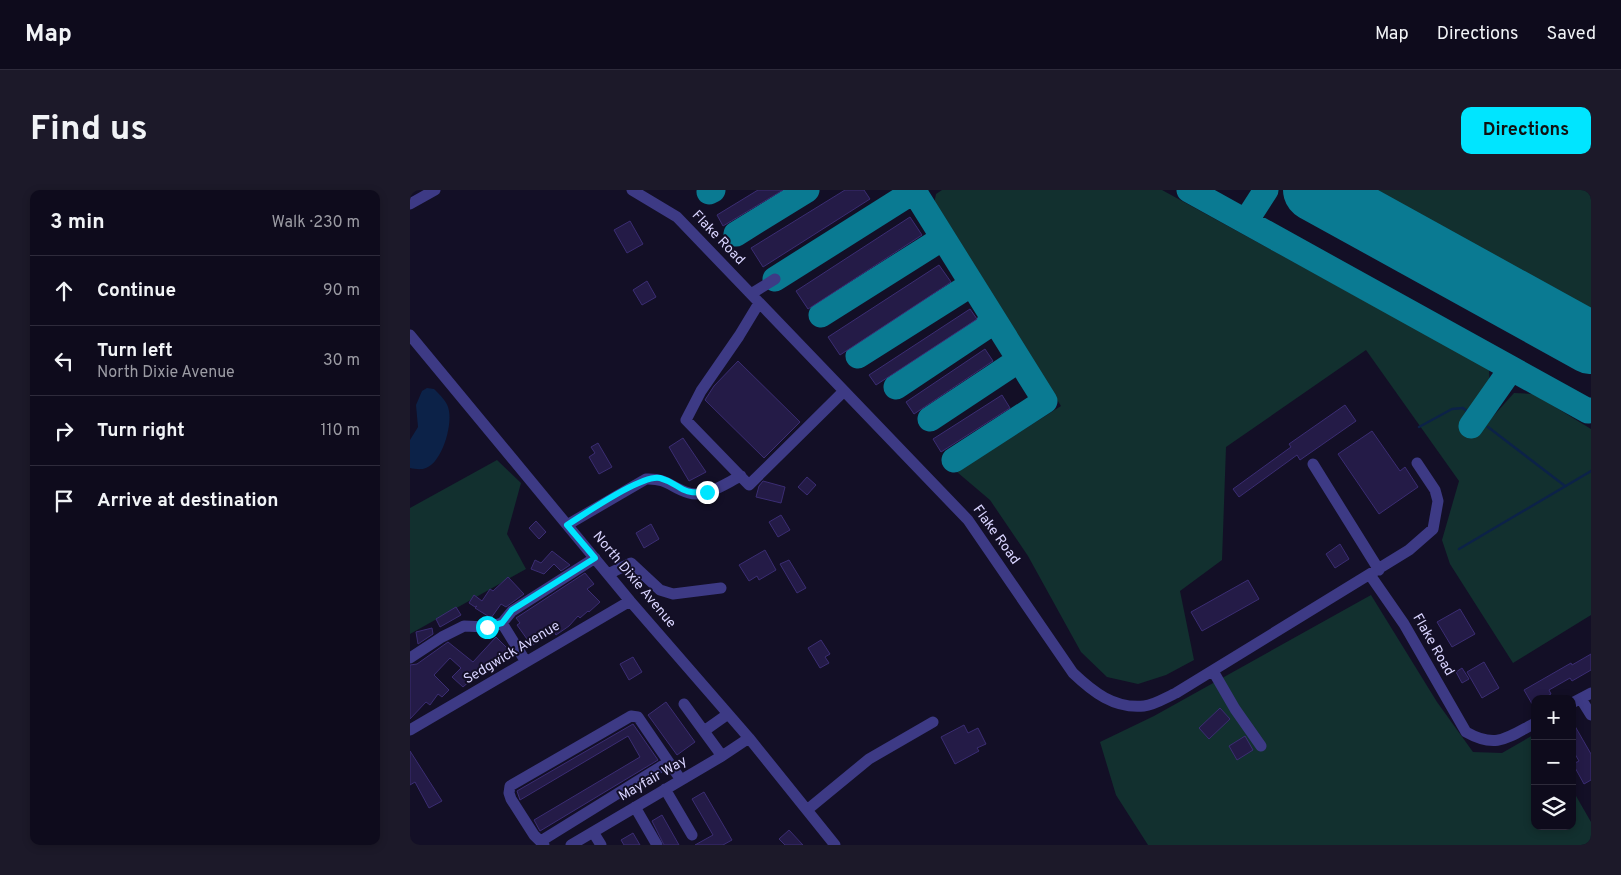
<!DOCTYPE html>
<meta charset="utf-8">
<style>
body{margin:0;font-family:Overpass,sans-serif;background:#1c1929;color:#f1f3f6}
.controls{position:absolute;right:15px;bottom:15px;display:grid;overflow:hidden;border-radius:10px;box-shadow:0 2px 8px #0003}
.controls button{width:45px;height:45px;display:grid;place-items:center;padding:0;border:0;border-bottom:1px solid #2e2b3b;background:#0e0b1c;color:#f1f3f6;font:25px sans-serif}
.stop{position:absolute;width:15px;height:15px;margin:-11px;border:4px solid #00e5ff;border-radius:50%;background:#fff}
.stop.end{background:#00e5ff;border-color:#fff;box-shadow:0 1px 5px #0008}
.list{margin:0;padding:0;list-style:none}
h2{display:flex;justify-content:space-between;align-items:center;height:65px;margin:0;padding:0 20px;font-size:21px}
h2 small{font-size:16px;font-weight:400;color:#9b9ba3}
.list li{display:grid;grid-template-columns:32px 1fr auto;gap:15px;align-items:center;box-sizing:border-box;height:70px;padding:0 20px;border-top:1px solid #2e2b3b}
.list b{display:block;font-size:19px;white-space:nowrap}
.list p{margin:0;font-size:16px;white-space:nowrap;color:#9b9ba3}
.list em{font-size:16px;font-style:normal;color:#9b9ba3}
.icon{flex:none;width:28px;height:28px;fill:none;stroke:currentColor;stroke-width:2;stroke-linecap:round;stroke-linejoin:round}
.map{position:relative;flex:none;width:1181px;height:655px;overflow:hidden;border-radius:10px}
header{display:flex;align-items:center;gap:30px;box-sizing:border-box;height:70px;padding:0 25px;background:#0e0b1c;border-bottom:1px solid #2e2b3b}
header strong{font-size:24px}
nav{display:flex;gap:28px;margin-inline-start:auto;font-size:18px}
.intro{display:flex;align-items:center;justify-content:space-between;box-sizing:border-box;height:120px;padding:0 30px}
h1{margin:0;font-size:35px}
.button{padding:12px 22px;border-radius:10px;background:#00e5ff;color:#111;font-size:18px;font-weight:700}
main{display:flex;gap:30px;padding:0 30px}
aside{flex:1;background:#0e0b1c;border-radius:10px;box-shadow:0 2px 8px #0003}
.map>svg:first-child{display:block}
.green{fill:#12302f}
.water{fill:#0c2248}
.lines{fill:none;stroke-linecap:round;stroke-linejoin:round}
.stream{stroke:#0c2248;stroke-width:2.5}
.taxiway{stroke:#0a7a92;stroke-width:25}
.runway{stroke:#0a7a92;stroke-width:62}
.building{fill:#241b47;stroke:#3b2d73}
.minor{stroke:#3d3a85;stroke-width:11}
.route{stroke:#00e5ff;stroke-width:6}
.labels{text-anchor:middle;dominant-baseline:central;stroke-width:4;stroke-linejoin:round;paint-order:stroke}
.street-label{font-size:14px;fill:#d9d4ff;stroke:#130f26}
</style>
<header>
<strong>Map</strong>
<nav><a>Map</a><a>Directions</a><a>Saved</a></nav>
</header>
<div class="intro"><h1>Find us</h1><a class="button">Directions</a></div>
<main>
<aside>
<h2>3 min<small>Walk · 230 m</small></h2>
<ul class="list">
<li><svg class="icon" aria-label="ahead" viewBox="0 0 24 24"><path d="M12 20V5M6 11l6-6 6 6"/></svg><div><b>Continue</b></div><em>90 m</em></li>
<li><svg class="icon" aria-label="left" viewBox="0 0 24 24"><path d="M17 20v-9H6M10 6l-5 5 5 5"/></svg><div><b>Turn left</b><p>North Dixie Avenue</p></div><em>30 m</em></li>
<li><svg class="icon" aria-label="right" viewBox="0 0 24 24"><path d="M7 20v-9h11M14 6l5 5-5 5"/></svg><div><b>Turn right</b></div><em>110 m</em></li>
<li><svg class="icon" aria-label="arrive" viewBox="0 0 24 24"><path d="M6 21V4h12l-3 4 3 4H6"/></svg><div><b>Arrive at destination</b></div></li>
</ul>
</aside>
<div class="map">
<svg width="1181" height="655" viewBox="0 0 1181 655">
<rect width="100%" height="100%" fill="#130f26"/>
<path class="green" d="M 532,0 L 752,0 L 1079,179 L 1080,201 L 1054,234 L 1067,244 L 1104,203 L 1124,204 L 1181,239 L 1181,425 L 1103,473 L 1040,374 L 1032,350 L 1049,291 L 956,160 L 816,257 L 812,370 L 770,401 L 784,470 L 756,485 L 728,494 L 697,487 L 671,462 L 618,366 L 580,310 L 547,282 L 651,216 L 524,14 L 526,4 Z
M 957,0 L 1181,0 L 1181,122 Z
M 87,270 L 111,293 L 97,344 L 116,379 L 0,444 L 0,318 Z
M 961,405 L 1027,512 L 1063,562 L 1092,563 L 1125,544 L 1125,636 L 1162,636 L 1162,599 L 1181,632 L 1181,655 L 738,655 L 706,605 L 690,552 L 744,526 Z"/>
<path class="water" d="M 17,198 L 24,199 C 30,205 38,212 39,221 C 42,237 32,272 16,278 C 11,280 5,279 0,278 L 0,250 L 8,237 L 6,215 L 12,201 Z"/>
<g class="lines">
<path class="stream" d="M 1009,237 L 1042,219 L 1053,218 L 1058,222
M 1078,237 L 1155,296
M 1049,359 L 1181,281"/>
<path class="taxiway" d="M 779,0 L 1178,221 L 1181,220
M 504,1 L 635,211 L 544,270
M 299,2 L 303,0
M 836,31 L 856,0
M 326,44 L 397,0
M 365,89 L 506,0
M 411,125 L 533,48
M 448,166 L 562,94
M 486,197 L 585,131
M 520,229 L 609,170
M 1061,236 L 1101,179"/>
<path class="runway" d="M 904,0 L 1181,153"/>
</g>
<path class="building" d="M 348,0 L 373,0 L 313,36 L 307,25 Z
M 435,0 L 454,0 L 460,9 L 353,77 L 341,58 Z
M 500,27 L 512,45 L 398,119 L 386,101 Z
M 220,31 L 233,54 L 217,63 L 204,40 Z
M 529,75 L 541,92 L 430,165 L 418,147 Z
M 237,91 L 246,107 L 232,115 L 223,100 Z
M 560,119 L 567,129 L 466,195 L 459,185 Z
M 575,159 L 583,171 L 504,224 L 496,212 Z
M 328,171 L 390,232 L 354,268 L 295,210 L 304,196 Z
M 592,205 L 600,218 L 531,262 L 523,249 Z
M 935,215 L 946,231 L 890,270 L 887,265 L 829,307 L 823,299 L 881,257 L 879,254 Z
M 962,241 L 990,281 L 995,277 L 1008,297 L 969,324 L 928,264 Z
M 273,248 L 296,282 L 279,291 L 259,257 Z
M 188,253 L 202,277 L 189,284 L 179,267 L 185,263 L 181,257 Z
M 397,287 L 406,295 L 397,305 L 388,297 Z
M 353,291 L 375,297 L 371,313 L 346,307 L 349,296 Z
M 371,325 L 380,340 L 368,347 L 359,332 Z
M 126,331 L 136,342 L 129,349 L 119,338 Z
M 241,334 L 249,349 L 234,358 L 226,343 Z
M 930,354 L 939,369 L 925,378 L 916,364 Z
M 355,360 L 366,380 L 349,390 L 347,386 L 339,391 L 329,375 Z
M 142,361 L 160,375 L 151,381 L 144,374 L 134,384 L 121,379 L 125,370 L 131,373 Z
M 379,370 L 396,398 L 387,403 L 370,374 Z
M 175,383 L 184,394 L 177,399 L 190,412 L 179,422 L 178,421 L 170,428 L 168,426 L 159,436 L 146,445 L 142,438 L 122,456 L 107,435 L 110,433 L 106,428 Z
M 98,387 L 114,404 L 96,417 L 91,414 L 81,428 L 65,418 L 67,416 L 65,417 L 59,413 L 64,405 L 72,411 L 80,399 L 83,401 Z
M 838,390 L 849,409 L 792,441 L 781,422 Z
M 46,417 L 51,425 L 30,437 L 26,429 Z
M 1050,419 L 1065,444 L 1042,457 L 1027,432 Z
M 22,438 L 23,444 L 8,454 L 6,442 Z
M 86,447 L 103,464 L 98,470 L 95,467 L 82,481 L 77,476 L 53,497 L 42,487 L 51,478 L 40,468 L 24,485 L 39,500 L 32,507 L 28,504 L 20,515 L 16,512 L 0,529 L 0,475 L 7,474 L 38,452 L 63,472 Z
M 411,450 L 420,464 L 415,467 L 419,473 L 410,478 L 398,458 Z
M 1181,464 L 1181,480 L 1162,491 L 1160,488 L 1139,500 L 1141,504 L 1132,509 L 1125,509 L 1125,519 L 1114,500 L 1161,473 L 1162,475 Z
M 223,467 L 232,482 L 219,490 L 210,474 Z
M 1074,472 L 1089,498 L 1072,508 L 1057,482 Z
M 1052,478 L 1059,489 L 1052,493 L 1046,482 Z
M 256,512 L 285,552 L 267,565 L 238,525 Z
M 810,518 L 820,529 L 799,549 L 789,538 Z
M 1162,531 L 1181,564 L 1181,590 L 1174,594 L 1163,574 L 1169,571 L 1162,559 Z
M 223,534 L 248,570 L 130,641 L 124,630 L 230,567 L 218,546 L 110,610 L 107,601 Z
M 554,535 L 558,543 L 568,538 L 576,554 L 567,558 L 569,561 L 545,574 L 531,547 Z
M 835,546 L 843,560 L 827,570 L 819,556 Z
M 0,561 L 32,611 L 19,618 L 5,592 L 0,595 Z
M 294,602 L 322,650 L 313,655 L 285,655 L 303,645 L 282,609 Z
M 252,625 L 269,655 L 254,655 L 242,631 Z
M 379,640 L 393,655 L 375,655 L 369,649 Z
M 223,643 L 230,655 L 214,655 L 211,650 Z"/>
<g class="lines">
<path class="minor" d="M 222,0 L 267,27 L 558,330 L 663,483 C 683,502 704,519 734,516 C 744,515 757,507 766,503 L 999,360 L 1023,339 L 1028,311 L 1025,300 L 1007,273
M 0,14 L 25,0
M 341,104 L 365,89
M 349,113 L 329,146 L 291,201 L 276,230 L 339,295 L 434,201
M 0,145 L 220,411 L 339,548 L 425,655
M 903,274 L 969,380
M 157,335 L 236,289 C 258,288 261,298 279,303 C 296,308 316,293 331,286
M 198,384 L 221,373 L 250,400 L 263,404 L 311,398
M 960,385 L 994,434 L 1056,542 C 1086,559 1097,548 1125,533
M 0,468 L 32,447 L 54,436 L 77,437 L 92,433
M 116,472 L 92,433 L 102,421 L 185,368
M 803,481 L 825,519 L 851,556
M 1171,509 L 1181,525
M 1162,513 L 1181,503
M 274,514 L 312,566
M 0,540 L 220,411
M 294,541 L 318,524
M 255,599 L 282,645
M 225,617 L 247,655
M 397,620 L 459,569 L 523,532
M 183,642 L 191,655
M 131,651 L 252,576 L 259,575
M 134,655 L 124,645 L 101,609 L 99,603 L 100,596 L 221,526 L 228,527 L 271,590
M 161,655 L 312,566 L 339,548"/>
</g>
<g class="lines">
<path class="route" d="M 77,437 L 92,433 L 102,420 L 185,368 L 157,335 C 175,324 232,284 250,288 C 272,294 268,305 297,302"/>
</g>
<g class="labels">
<g class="street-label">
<text transform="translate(308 48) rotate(46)">Flake Road</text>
<text transform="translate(586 345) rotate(54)">Flake Road</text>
<text transform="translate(224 390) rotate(50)">North Dixie Avenue</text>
<text transform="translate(1023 455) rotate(60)">Flake Road</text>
<text transform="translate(102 463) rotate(-31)">Sedgwick Avenue</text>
<text transform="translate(243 589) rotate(-30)">Mayfair Way</text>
</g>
</g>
</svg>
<div class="controls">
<button>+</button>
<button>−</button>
<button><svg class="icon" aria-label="layers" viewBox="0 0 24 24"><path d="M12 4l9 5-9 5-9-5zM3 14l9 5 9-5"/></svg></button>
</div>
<div class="stop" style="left:77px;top:437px"></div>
<div class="stop end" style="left:297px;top:302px"></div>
</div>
</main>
